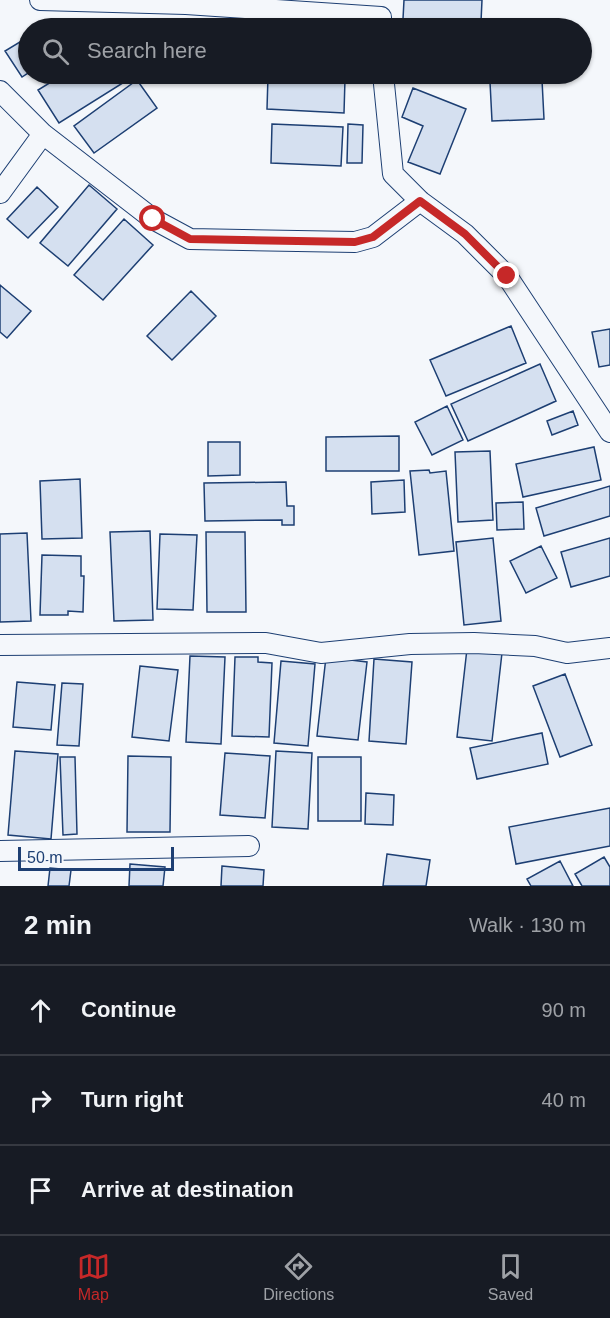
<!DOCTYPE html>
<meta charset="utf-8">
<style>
body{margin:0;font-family:Helvetica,sans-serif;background:#20242c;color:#f1f3f6}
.scale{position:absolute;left:18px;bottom:15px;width:156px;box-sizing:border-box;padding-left:6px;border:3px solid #1d3f73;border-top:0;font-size:16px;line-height:21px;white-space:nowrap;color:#1d3f73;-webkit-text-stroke:4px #f4f7fb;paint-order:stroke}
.stop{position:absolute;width:18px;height:18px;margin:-14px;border:4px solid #c62828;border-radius:50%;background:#fff}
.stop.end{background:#c62828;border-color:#fff;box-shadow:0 2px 6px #0008}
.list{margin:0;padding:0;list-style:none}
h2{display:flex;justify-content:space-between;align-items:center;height:78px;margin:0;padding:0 24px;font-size:26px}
h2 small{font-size:20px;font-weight:400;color:#9ea1a6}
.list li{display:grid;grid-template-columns:39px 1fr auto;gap:18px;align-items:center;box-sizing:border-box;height:90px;padding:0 24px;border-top:2px solid #363941}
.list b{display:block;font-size:22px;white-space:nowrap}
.list em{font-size:20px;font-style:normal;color:#9ea1a6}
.icon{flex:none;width:33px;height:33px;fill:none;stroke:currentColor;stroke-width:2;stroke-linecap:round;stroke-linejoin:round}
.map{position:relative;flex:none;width:610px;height:886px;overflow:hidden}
.search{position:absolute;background:#171b24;box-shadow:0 2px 4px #0004;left:18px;right:18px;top:18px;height:66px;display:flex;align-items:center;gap:15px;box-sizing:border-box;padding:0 21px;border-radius:33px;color:#9ea1a6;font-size:22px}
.sheet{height:348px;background:#171b24}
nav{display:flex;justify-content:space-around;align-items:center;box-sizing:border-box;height:84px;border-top:2px solid #363941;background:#171b24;font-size:16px;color:#9ea1a6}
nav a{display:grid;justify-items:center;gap:3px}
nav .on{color:#c62828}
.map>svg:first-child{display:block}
.building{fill:#d5e0f0;stroke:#1d3f73;stroke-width:1.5}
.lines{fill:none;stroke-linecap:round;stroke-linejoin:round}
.minor-casing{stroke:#1d3f73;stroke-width:22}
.minor{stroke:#f4f7fb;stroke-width:20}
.route{stroke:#c62828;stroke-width:8}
</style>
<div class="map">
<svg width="610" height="886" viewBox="0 0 610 886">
<rect width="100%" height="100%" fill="#f4f7fb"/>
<path class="building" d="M 404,0 L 482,0 L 481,22 L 403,19 Z
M 58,19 L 64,28 L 42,28 Z
M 28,37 L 28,73 L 22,77 L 5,51 Z
M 64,74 L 122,74 L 126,81 L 59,123 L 38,90 Z
M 403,74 L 478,74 L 477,83 L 403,81 Z
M 268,76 L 345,79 L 344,113 L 267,109 Z
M 137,80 L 157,108 L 94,153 L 74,126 Z
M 542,80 L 544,119 L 492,121 L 490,82 Z
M 413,88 L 466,109 L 440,174 L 408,162 L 423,126 L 402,117 Z
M 272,124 L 343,127 L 341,166 L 271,163 Z
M 348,124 L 363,125 L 362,163 L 347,163 Z
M 89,185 L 117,209 L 68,266 L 40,243 Z
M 37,187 L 58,207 L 28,238 L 7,219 Z
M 124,219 L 153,245 L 103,300 L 74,275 Z
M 0,285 L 31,311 L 7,338 L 0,332 Z
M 191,291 L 216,316 L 172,360 L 147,336 Z
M 511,326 L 526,363 L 446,396 L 430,360 Z
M 610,329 L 610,365 L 599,367 L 592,332 Z
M 540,364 L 556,401 L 468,441 L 451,404 Z
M 447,406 L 463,440 L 432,455 L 415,422 Z
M 573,411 L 578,425 L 552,435 L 547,421 Z
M 399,436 L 399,471 L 326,471 L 326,437 Z
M 208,442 L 240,442 L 240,475 L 208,476 Z
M 594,447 L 601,480 L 523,497 L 516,464 Z
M 490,451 L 493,520 L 458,522 L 455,452 Z
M 429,470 L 430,473 L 446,471 L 454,551 L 419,555 L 410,471 Z
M 80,479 L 82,538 L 42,539 L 40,481 Z
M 404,480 L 405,512 L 372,514 L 371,482 Z
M 286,482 L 287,506 L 294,506 L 294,525 L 282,525 L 282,520 L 205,521 L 204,483 Z
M 610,486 L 610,516 L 544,536 L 536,508 Z
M 523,502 L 524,529 L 497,530 L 496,503 Z
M 150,531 L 153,620 L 114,621 L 110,532 Z
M 206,532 L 245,532 L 246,612 L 207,612 Z
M 27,533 L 31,621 L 0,622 L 0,534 Z
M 160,534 L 197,535 L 193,610 L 157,609 Z
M 493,538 L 501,621 L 464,625 L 456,542 Z
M 610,538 L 610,576 L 571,587 L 561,552 Z
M 541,546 L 557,578 L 526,593 L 510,561 Z
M 42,555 L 81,556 L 81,576 L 84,576 L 83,612 L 68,611 L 68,615 L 40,615 Z
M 468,640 L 503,644 L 492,741 L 457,737 Z
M 190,656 L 225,657 L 221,744 L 186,742 Z
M 235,657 L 258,657 L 258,662 L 272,663 L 269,737 L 232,736 Z
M 326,657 L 367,662 L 358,740 L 317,736 Z
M 374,659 L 412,662 L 406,744 L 369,741 Z
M 281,661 L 315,664 L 308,746 L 274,743 Z
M 140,666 L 178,670 L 169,741 L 132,737 Z
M 565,674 L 592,745 L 560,757 L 533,686 Z
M 17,682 L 55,685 L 51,730 L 13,727 Z
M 62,683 L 83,684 L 79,746 L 57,745 Z
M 542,733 L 548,764 L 477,779 L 470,748 Z
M 15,751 L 58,754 L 51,839 L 8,835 Z
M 276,751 L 312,753 L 308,829 L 272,827 Z
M 225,753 L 270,756 L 265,818 L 220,815 Z
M 128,756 L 171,757 L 170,832 L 127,832 Z
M 60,757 L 75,757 L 77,834 L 63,835 Z
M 318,757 L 361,757 L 361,821 L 318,821 Z
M 366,793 L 394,795 L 393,825 L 365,824 Z
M 610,808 L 610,846 L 516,864 L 509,827 Z
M 387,854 L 430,860 L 426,886 L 383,886 Z
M 604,857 L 610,867 L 610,886 L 582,886 L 575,874 Z
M 560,861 L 573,886 L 531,886 L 527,879 Z
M 130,864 L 165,867 L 163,886 L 129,886 Z
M 222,866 L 264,870 L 263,886 L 221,886 Z
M 50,868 L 71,870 L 69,886 L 48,886 Z"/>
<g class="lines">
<g class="minor-casing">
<path id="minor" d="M 40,0 L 186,4 L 381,17
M 383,74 L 393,174 L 420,201 L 465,234 L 507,276 L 610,432
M 0,91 L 43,134 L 153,219 L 190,239 L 355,242 L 373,237 L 420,201
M 0,193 L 43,134
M 0,645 L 266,643 L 321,653 L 410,644 L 474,643 L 535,646 L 567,653 L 610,648
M 0,851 L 249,846"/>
</g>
<use href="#minor" class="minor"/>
</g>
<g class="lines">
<path class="route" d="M 153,219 L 190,239 L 355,242 L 373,237 L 420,201 L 465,234 L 507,276"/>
</g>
</svg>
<div class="scale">50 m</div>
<div class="stop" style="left:153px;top:219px"></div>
<div class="stop end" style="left:507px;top:276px"></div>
<div class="search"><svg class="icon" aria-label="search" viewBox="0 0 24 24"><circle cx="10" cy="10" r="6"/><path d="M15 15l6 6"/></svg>Search here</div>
</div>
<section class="sheet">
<h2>2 min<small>Walk · 130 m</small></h2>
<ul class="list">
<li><svg class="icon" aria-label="ahead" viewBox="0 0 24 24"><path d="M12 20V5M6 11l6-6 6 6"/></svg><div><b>Continue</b></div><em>90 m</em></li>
<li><svg class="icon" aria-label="right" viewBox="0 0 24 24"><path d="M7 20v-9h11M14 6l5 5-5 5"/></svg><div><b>Turn right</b></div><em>40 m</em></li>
<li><svg class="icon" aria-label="arrive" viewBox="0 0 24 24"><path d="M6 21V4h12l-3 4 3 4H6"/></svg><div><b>Arrive at destination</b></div></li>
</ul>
</section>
<nav>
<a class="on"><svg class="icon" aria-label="map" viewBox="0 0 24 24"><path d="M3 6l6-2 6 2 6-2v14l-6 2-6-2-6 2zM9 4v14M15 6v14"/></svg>Map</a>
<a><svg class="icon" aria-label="directions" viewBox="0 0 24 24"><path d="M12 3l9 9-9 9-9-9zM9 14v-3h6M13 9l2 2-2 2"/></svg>Directions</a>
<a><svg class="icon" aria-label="saved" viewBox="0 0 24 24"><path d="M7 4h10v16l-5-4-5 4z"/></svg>Saved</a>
</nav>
